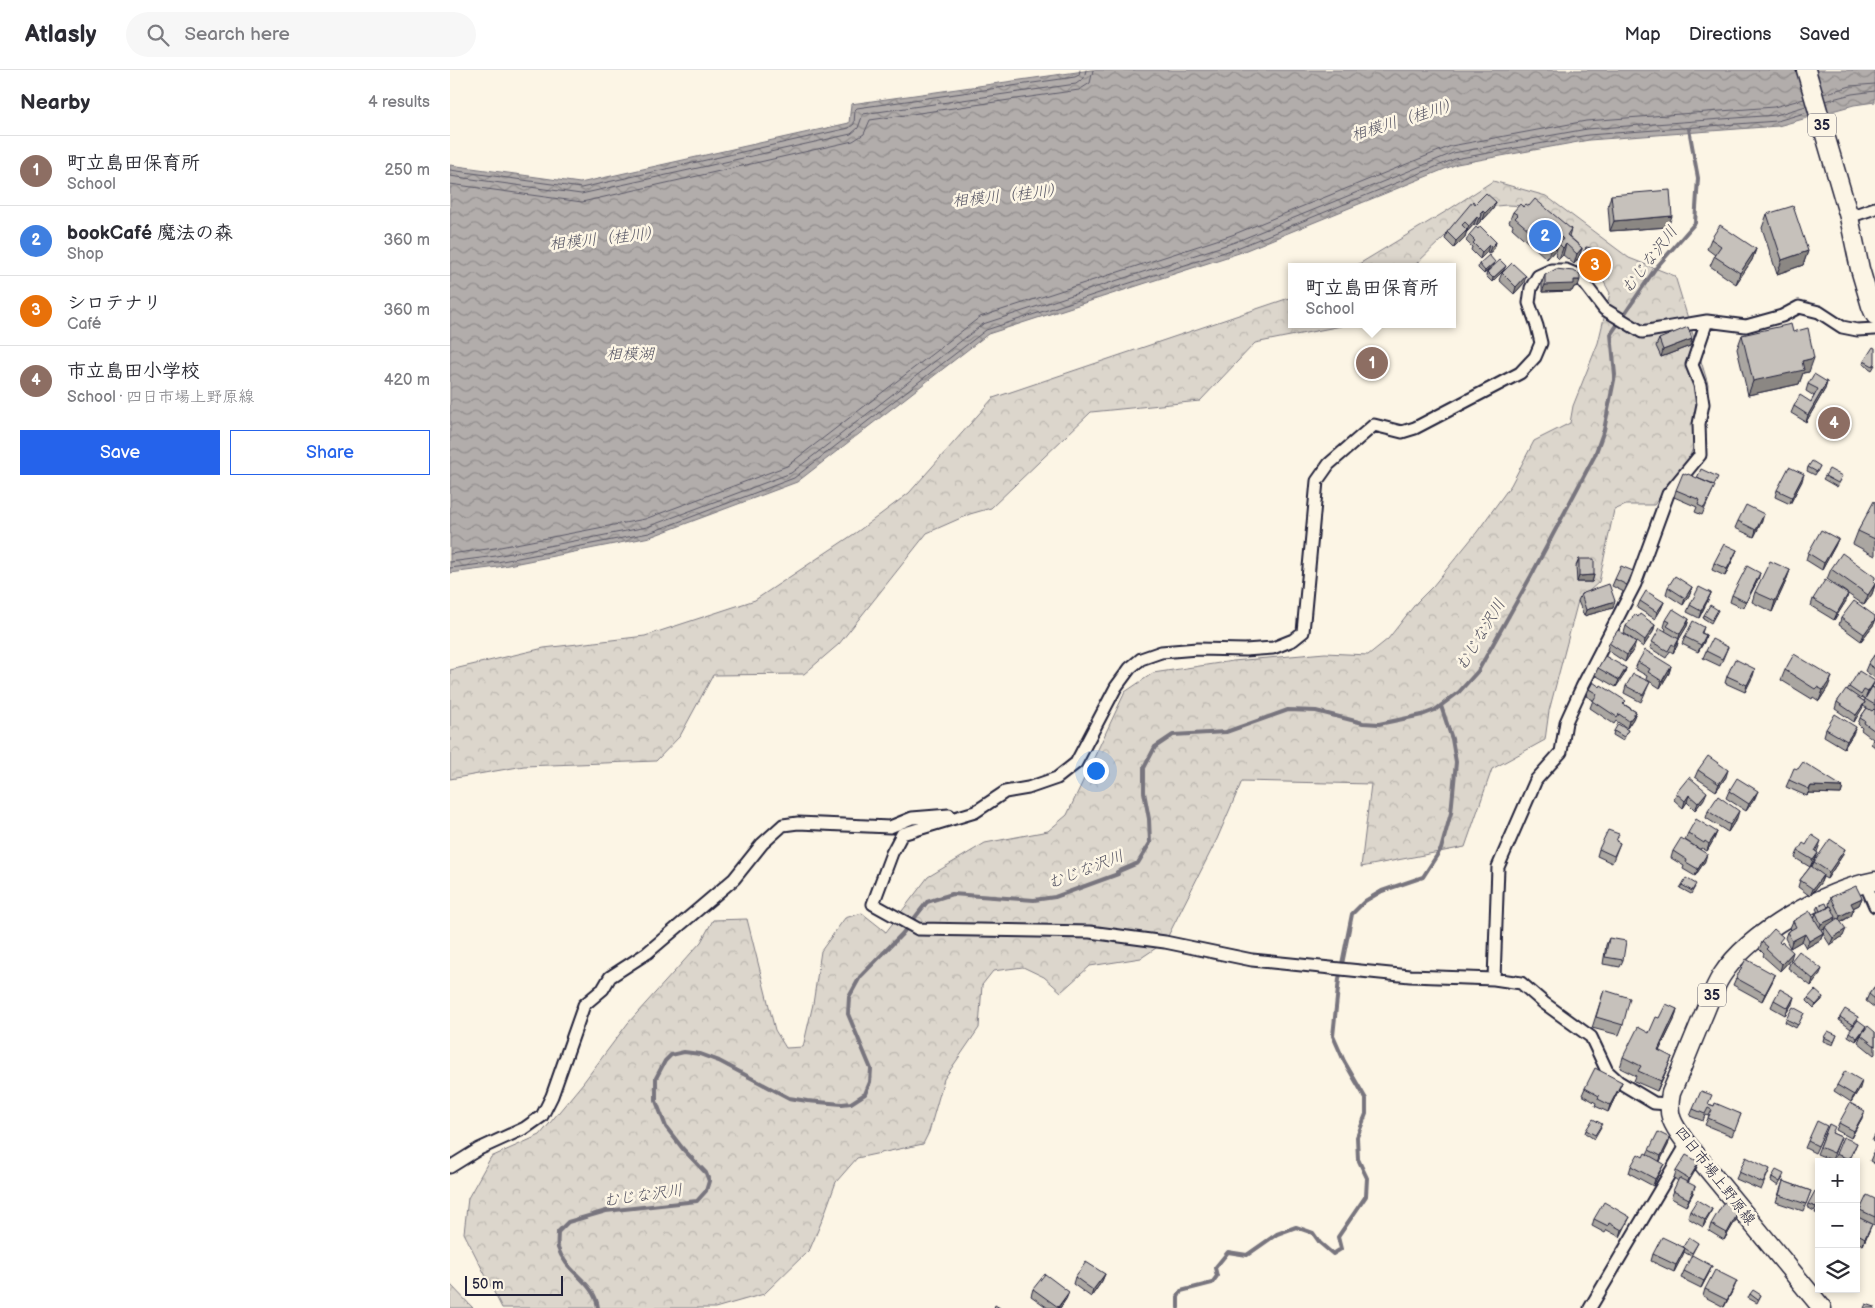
<!DOCTYPE html>
<meta charset="utf-8">
<style>
body{margin:0;font-family:"Balsamiq Sans","Klee One",sans-serif;background:#f7f7f7;color:#2b2b33}
.controls{position:absolute;right:15px;bottom:15px;display:grid;overflow:hidden;border-radius:0px;box-shadow:0 2px 8px #0003}
.controls button{width:45px;height:45px;display:grid;place-items:center;padding:0;border:0;border-bottom:1px solid #e1e1e2;background:#fff;color:#2b2b33;font:25px sans-serif}
.scale{position:absolute;left:15px;bottom:12px;width:98px;box-sizing:border-box;padding-left:5px;border:2px solid #22223b;border-top:0;font-size:14px;line-height:18px;white-space:nowrap;color:#22223b;-webkit-text-stroke:4px #fcf5e5;paint-order:stroke}
.you{position:absolute;left:645px;top:700px;width:18px;height:18px;margin:-12px;border:4px solid #fff;border-radius:50%;background:#1a73e8;box-shadow:0 0 0 8px #1a73e833}
.badge{display:grid;place-items:center;width:32px;height:32px;border-radius:50%;background:#2563eb;color:#fff;font-size:16px;font-weight:700}
.pin{position:absolute;translate:-50% -50%;border:2px solid #fff;box-shadow:0 1px 5px #0006}
.popup{position:absolute;left:838px;top:193px;width:168px;height:65px;box-sizing:border-box;display:grid;place-content:center;border-radius:0px;background:#fff;filter:drop-shadow(0 1px 4px #0005);font-size:16px;white-space:nowrap;color:#7c7c81}
.popup b{font-size:19px;color:#2b2b33}
.popup::after{content:'';position:absolute;left:50%;top:100%;margin-left:-10px;border:10px solid transparent;border-top-color:#fff}
.list{margin:0;padding:0;list-style:none}
h2{display:flex;justify-content:space-between;align-items:center;height:65px;margin:0;padding:0 20px;font-size:21px}
h2 small{font-size:16px;font-weight:400;color:#7c7c81}
.list li{display:grid;grid-template-columns:32px 1fr auto;gap:15px;align-items:center;box-sizing:border-box;height:70px;padding:0 20px;border-top:1px solid #e1e1e2}
.list b{display:block;font-size:19px;white-space:nowrap}
.list p{margin:0;font-size:16px;white-space:nowrap;color:#7c7c81}
.list em{font-size:16px;font-style:normal;color:#7c7c81}
.actions{display:flex;gap:10px;padding:15px 20px}
.actions a{flex:1;padding:11px 0;border:1px solid #2563eb;border-radius:0px;text-align:center;font-size:18px;color:#2563eb}
.actions .main{background:#2563eb;color:#fff}
.icon{flex:none;width:28px;height:28px;fill:none;stroke:currentColor;stroke-width:2;stroke-linecap:round;stroke-linejoin:round}
.map{position:relative;flex:none;width:1425px;height:1238px;overflow:hidden}
header{display:flex;align-items:center;gap:30px;box-sizing:border-box;height:70px;padding:0 25px;background:#fff;border-bottom:1px solid #e1e1e2}
header strong{font-size:24px}
nav{display:flex;gap:28px;margin-inline-start:auto;font-size:18px}
.search{width:350px;height:45px;background:#f7f7f7;display:flex;align-items:center;gap:12px;box-sizing:border-box;padding:0 18px;border-radius:28px;color:#7c7c81;font-size:19px}
main{display:flex}
aside{flex:1;background:#fff}
.map>svg:first-child{display:block}
.forest{fill:url(#forest-crowns);stroke:#7f7c84}
.water{fill:url(#water-waves);stroke:#78757e}
.lines{fill:none;stroke-linecap:round;stroke-linejoin:round}
.shore{stroke:#5c5a68;stroke-width:1}
.stream{stroke:#78757e;stroke-width:4}
.minor-casing{stroke:#22223b;stroke-width:15}
.primary-casing{stroke:#22223b;stroke-width:21}
.minor{stroke:#fcf5e5;stroke-width:11}
.primary{stroke:#fcf5e5;stroke-width:18}
.wall{fill:#aaa6a1;stroke:#22223b;fill-rule:evenodd}
.shaded-wall{fill:#8b8783;stroke:#22223b}
.building{fill:#c6c1bb;stroke:#22223b}
.labels{text-anchor:middle;dominant-baseline:central;stroke-width:5;stroke-linejoin:round;paint-order:stroke}
.shield{fill:#fcf5e5;stroke:#63616e;stroke-width:1}
.shield-label{font-size:14px;font-weight:bold;fill:#22223b}
.street-label{font-size:15px;fill:#22223b;stroke:#fcf5e5}
.water-label{font-size:16px;font-style:italic;fill:#545362;stroke:#fcf5e5}
</style>
<header>
<strong>Atlasly</strong>
<div class="search"><svg class="icon" aria-label="search" viewBox="0 0 24 24"><circle cx="10" cy="10" r="6"/><path d="M15 15l6 6"/></svg>Search here</div>
<nav><a>Map</a><a>Directions</a><a>Saved</a></nav>
</header>
<main>
<aside>
<h2>Nearby<small>4 results</small></h2>
<ul class="list">
<li><span class="badge" style="background:#8d6e63">1</span><div><b>町立島田保育所</b><p>School</p></div><em>250 m</em></li>
<li><span class="badge" style="background:#3f7fe0">2</span><div><b>bookCafé 魔法の森</b><p>Shop</p></div><em>360 m</em></li>
<li><span class="badge" style="background:#e8710a">3</span><div><b>シロテナリ</b><p>Café</p></div><em>360 m</em></li>
<li><span class="badge" style="background:#8d6e63">4</span><div><b>市立島田小学校</b><p>School · 四日市場上野原線</p></div><em>420 m</em></li>
</ul>
<div class="actions"><a class="main">Save</a><a>Share</a></div>
</aside>
<div class="map">
<svg width="1425" height="1238" viewBox="0 0 1425 1238">
<defs>
<pattern id="forest-crowns" width="20" height="18" patternUnits="userSpaceOnUse" patternTransform="scale(1.25)"><rect width="20" height="18" fill="#dcd6cc"/><path d="M2 6a3 3 0 1 1 6 0M12 15a3 3 0 1 1 6 0" fill="none" stroke="#bcb7b0"/></pattern>
<pattern id="water-waves" width="16" height="10" patternUnits="userSpaceOnUse" patternTransform="scale(1.25)"><rect width="16" height="10" fill="#b2adab"/><path d="M0 5q4-4 8 0t8 0" fill="none" stroke="#908c8c"/></pattern>
</defs>
<rect width="100%" height="100%" fill="#fcf5e5"/>
<filter id="ink" filterUnits="userSpaceOnUse"><feTurbulence type="fractalNoise" baseFrequency=".02" numOctaves="2"/><feDisplacementMap in="SourceGraphic" scale="10" xChannelSelector="R" yChannelSelector="G"/><feConvolveMatrix kernelMatrix="1 2 1 2 8 2 1 2 1" color-interpolation-filters="sRGB"/></filter>
<g filter="url(#ink)">
<path class="forest" d="M 1043,111 L 1096,126 L 1179,188 L 1225,206 L 1258,314 L 1257,344 L 1239,388 L 1204,435 L 1176,435 L 1164,440 L 1149,512 L 1128,531 L 1099,641 L 1095,670 L 1042,699 L 1015,777 L 911,797 L 921,714 L 792,711 L 767,769 L 715,872 L 691,888 L 640,896 L 611,922 L 594,907 L 573,897 L 543,901 L 532,915 L 529,958 L 494,1009 L 479,1062 L 473,1074 L 407,1088 L 386,1112 L 373,1148 L 360,1179 L 314,1224 L 265,1238 L 52,1238 L 14,1163 L 18,1128 L 41,1087 L 90,1065 L 133,1013 L 178,953 L 251,872 L 263,850 L 297,849 L 325,960 L 336,978 L 353,977 L 363,934 L 371,881 L 395,848 L 412,843 L 436,862 L 478,807 L 535,773 L 598,761 L 617,745 L 675,622 L 703,603 L 783,591 L 875,583 L 918,585 L 938,569 L 967,532 L 983,516 L 1027,462 L 1061,415 L 1084,371 L 1120,353 L 1123,336 L 1148,273 L 1160,223 L 1139,185 L 1079,136 L 1057,135 L 1024,138 L 963,197 L 904,197 L 995,142 Z
M 842,227 L 842,254 L 901,254 L 805,273 L 750,331 L 641,342 L 541,438 L 520,444 L 477,463 L 389,574 L 354,604 L 263,605 L 230,666 L 206,691 L 74,696 L 0,709 L 0,600 L 94,578 L 195,566 L 305,530 L 407,462 L 459,423 L 543,328 Z
M 0,1214 L 23,1238 L 0,1238 Z"/>
<path class="water" d="M 641,0 L 1425,0 L 1425,32 L 1404,35 L 1328,56 L 1139,70 L 1007,94 L 789,183 L 538,264 L 347,412 L 200,467 L 48,497 L 0,503 L 0,95 L 130,113 L 399,53 L 401,34 Z"/>
<g class="lines">
<path class="shore" d="M 1373,24 L 1401,16 L 1425,14
M 1375,31 L 1402,24 L 1425,21
M 0,100 L 131,118 L 399,58 L 404,54 L 405,40 L 407,38 L 625,7 L 629,5 L 630,0
M 0,106 L 131,124 L 401,64 L 408,58 L 413,44 L 626,14 L 634,8 L 636,0
M 0,114 L 132,132 L 403,71 L 414,64 L 420,50 L 629,20 L 640,13 L 643,0
M 0,484 L 45,478 L 195,449 L 337,396 L 530,247 L 782,165 L 1001,76 L 1136,51 L 1324,37 L 1354,29
M 0,492 L 46,486 L 197,457 L 341,403 L 533,254 L 785,172 L 1003,83 L 1137,59 L 1326,45 L 1356,36
M 0,498 L 47,492 L 199,463 L 344,408 L 536,260 L 787,178 L 1005,89 L 1138,65 L 1327,51 L 1358,42"/>
<path class="stream" d="M 148,1238 C 145,1212 116,1203 108,1178 C 107,1173 108,1167 108,1162 L 118,1152 L 156,1141 L 247,1131 L 256,1121 L 259,1111 L 256,1103 L 233,1079 L 216,1057 L 206,1031 L 206,1008 L 215,991 L 221,985 L 234,982 L 250,984 L 269,991 L 339,1028 L 357,1031 L 392,1034 L 401,1033 L 415,1024 L 420,1012 L 421,999 L 398,944 L 399,927 L 410,907 L 452,864 L 477,832 L 502,824 L 584,830 L 605,827 L 668,804 L 667,802 L 688,793 L 700,773 L 699,749 L 694,722 L 694,698 L 705,677 L 723,665 L 776,662 L 838,640 L 866,641 L 913,653 L 929,654 L 972,645 L 985,640 L 1009,622 L 1028,601 L 1081,506 L 1145,385 L 1154,360 L 1165,305 L 1161,264 L 1205,199 L 1245,153 L 1248,108 L 1239,59
M 728,1238 L 728,1227 L 731,1221 L 762,1213 L 767,1206 L 765,1198 L 778,1182 L 797,1185 L 827,1164 L 846,1157 L 863,1163 L 870,1173 L 883,1184 L 891,1179 L 888,1167 L 916,1126 L 917,1108 L 908,1089 L 907,1067 L 916,1044 L 916,1029 L 894,991 L 883,966 L 889,909 L 902,844 L 915,831 L 932,821 L 973,807 L 991,779 L 1001,743 L 1006,692 L 1002,669 L 991,636"/>
<g class="minor-casing">
<path id="minor" d="M 1399,147 L 1425,138
M 1415,813 L 1425,836
M 1044,909 L 1048,797 L 1086,710 L 1111,682 L 1116,652 L 1132,617 L 1185,514 L 1218,424 L 1250,385 L 1249,354 L 1253,334 L 1250,315 L 1242,295 L 1257,251
M 1219,1034 L 1204,1033 L 1169,1012 L 1157,1001 L 1141,967 L 1094,933 L 1071,913 L 1044,909 L 960,906 L 802,890 L 715,872 L 640,862 L 468,859 L 423,834 L 442,783 L 452,764 L 525,742 L 555,722 L 578,718 L 607,708 L 626,693 L 666,617 L 680,598 L 691,589 L 711,582 L 747,579 L 795,580 L 823,578 L 843,570 L 853,562 L 867,411 L 879,394 L 924,355 L 952,362 L 965,358 L 1070,303 L 1085,287 L 1091,273 L 1087,256 L 1079,233 L 1081,218 L 1088,206 L 1101,200 L 1116,200 L 1128,205 L 1154,239 L 1192,262 L 1257,251 L 1296,256 L 1332,246 L 1349,237 L 1369,242 L 1392,257 L 1407,260 L 1425,259
M 0,1097 L 29,1079 L 75,1058 L 92,1046 L 102,1026 L 134,935 L 153,919 L 160,907 L 197,883 L 284,809 L 312,774 L 333,755 L 348,753 L 440,757 L 462,748 L 499,745
M 1140,1238 L 1237,1074"/>
</g>
<g class="primary-casing">
<path id="primary" d="M 1356,0 L 1399,147 L 1410,199 L 1421,236 L 1425,245
M 1372,1238 L 1237,1074 C 1224,1056 1216,1047 1221,1023 C 1232,998 1242,972 1253,946 C 1259,932 1264,917 1272,905 C 1300,862 1375,821 1425,811"/>
</g>
<use href="#minor" class="minor"/>
<use href="#primary" class="primary"/>
</g>
<path class="wall" d="M 1161,125 L 1218,157 L 1160,161 L 1158,136 Z
M 1046,132 L 1043,139 L 1033,150 L 1031,149 L 1030,152 L 1026,156 L 1024,154 L 1016,163 L 1015,167 L 1004,178 L 995,169 L 997,162 L 1025,134 Z
M 1073,137 L 1121,159 L 1119,166 L 1132,178 L 1129,188 L 1124,194 L 1113,185 L 1109,189 L 1105,185 L 1107,178 L 1097,189 L 1086,179 L 1087,175 L 1083,172 L 1081,175 L 1062,158 L 1063,155 L 1059,152 L 1063,142 Z
M 1317,144 L 1358,181 L 1353,195 L 1327,204 L 1312,158 Z
M 1019,165 L 1046,172 L 1044,179 L 1038,184 L 1037,182 L 1030,189 L 1021,180 L 1022,177 L 1016,171 Z
M 1261,169 L 1306,179 L 1302,190 L 1286,214 L 1260,196 L 1265,185 L 1257,179 Z
M 1136,177 L 1141,183 L 1155,203 L 1138,202 L 1138,197 L 1133,197 L 1134,184 Z
M 1045,192 L 1044,195 L 1034,204 L 1028,198 L 1029,194 Z
M 1054,200 L 1042,212 L 1036,206 L 1037,202 Z
M 1052,203 L 1074,213 L 1064,224 L 1049,210 Z
M 1095,205 L 1128,216 L 1124,217 L 1122,221 L 1092,222 L 1092,212 Z
M 1343,262 L 1359,302 L 1353,303 L 1349,314 L 1298,325 L 1287,279 L 1292,265 Z
M 1209,269 L 1242,269 L 1240,276 L 1211,287 L 1206,276 Z
M 1414,291 L 1425,295 L 1422,300 L 1413,294 Z
M 1377,312 L 1375,319 L 1356,352 L 1341,343 L 1344,336 L 1361,332 L 1364,326 L 1356,321 L 1358,314 Z
M 1370,396 L 1365,405 L 1357,401 L 1358,397 Z
M 1375,406 L 1391,410 L 1387,417 L 1373,409 Z
M 1352,411 L 1340,434 L 1325,427 L 1327,420 Z
M 1264,415 L 1262,422 L 1252,445 L 1245,442 L 1247,437 L 1224,427 L 1226,420 Z
M 1425,432 L 1425,486 L 1403,474 L 1408,461 Z
M 1288,451 L 1312,451 L 1304,467 L 1285,458 Z
M 1388,469 L 1385,476 L 1372,500 L 1356,490 L 1358,483 Z
M 1287,480 L 1284,487 L 1275,506 L 1262,500 L 1264,493 Z
M 1129,489 L 1144,505 L 1142,512 L 1127,512 L 1126,496 Z
M 1381,499 L 1425,513 L 1425,515 L 1422,524 L 1414,535 L 1398,524 L 1396,531 L 1384,550 L 1361,536 L 1363,529 L 1397,523 L 1377,509 Z
M 1340,500 L 1336,511 L 1322,542 L 1302,532 L 1305,522 Z
M 1180,508 L 1174,522 L 1162,516 L 1165,509 Z
M 1308,510 L 1293,538 L 1280,532 L 1282,525 Z
M 1218,517 L 1242,517 L 1240,524 L 1233,535 L 1216,524 Z
M 1261,523 L 1258,530 L 1249,548 L 1237,542 L 1240,535 Z
M 1131,524 L 1163,538 L 1134,546 L 1128,531 Z
M 1190,531 L 1214,532 L 1211,539 L 1205,549 L 1187,538 Z
M 1268,540 L 1261,553 L 1253,548 L 1254,545 Z
M 1425,546 L 1425,552 L 1424,554 L 1411,571 L 1389,555 L 1391,548 Z
M 1188,547 L 1205,555 L 1203,562 L 1193,577 L 1174,563 L 1176,556 Z
M 1239,549 L 1237,556 L 1229,569 L 1227,576 L 1223,583 L 1220,581 L 1216,588 L 1200,578 L 1202,572 L 1215,561 L 1216,559 L 1214,557 L 1216,550 Z
M 1254,557 L 1252,563 L 1256,565 L 1254,572 L 1248,582 L 1232,574 L 1235,567 Z
M 1159,573 L 1184,579 L 1175,592 L 1157,580 Z
M 1278,577 L 1270,596 L 1253,588 L 1256,581 Z
M 1425,584 L 1425,608 L 1415,601 L 1418,594 Z
M 1188,592 L 1221,596 L 1219,603 L 1210,618 L 1196,609 L 1197,606 L 1185,599 Z
M 1148,598 L 1176,598 L 1174,605 L 1166,617 L 1145,605 Z
M 1305,599 L 1295,622 L 1275,613 L 1277,606 Z
M 1335,600 L 1378,617 L 1369,631 L 1363,627 L 1362,629 L 1331,610 Z
M 1200,612 L 1191,632 L 1174,623 L 1176,616 Z
M 1399,617 L 1423,617 L 1425,619 L 1425,677 L 1421,674 L 1423,669 L 1411,660 L 1412,658 L 1408,654 L 1410,648 L 1417,638 L 1413,636 L 1404,652 L 1385,639 L 1387,632 L 1397,620 ZM 1412,627 L 1415,629 L 1416,628 L 1414,631 L 1410,629 Z
M 1139,619 L 1174,634 L 1186,642 L 1183,649 L 1177,658 L 1166,651 L 1164,654 L 1140,638 L 1143,630 L 1136,626 Z
M 1376,659 L 1403,664 L 1394,678 L 1374,666 Z
M 1178,660 L 1173,671 L 1163,665 L 1164,661 Z
M 1248,700 L 1276,707 L 1266,721 L 1245,707 Z
M 1339,710 L 1393,717 L 1391,724 L 1358,723 L 1357,726 L 1336,717 Z
M 1279,721 L 1305,728 L 1296,741 L 1276,728 Z
M 1226,723 L 1254,729 L 1245,740 L 1237,732 L 1233,738 L 1224,730 Z
M 1258,741 L 1287,748 L 1278,762 L 1256,748 Z
M 1267,762 L 1264,769 L 1257,781 L 1252,778 L 1251,780 L 1235,770 L 1238,763 Z
M 1166,771 L 1170,773 L 1162,793 L 1147,786 L 1149,779 Z
M 1371,771 L 1367,782 L 1365,790 L 1361,796 L 1362,797 L 1364,792 L 1392,786 L 1377,809 L 1373,807 L 1371,812 L 1360,826 L 1348,817 L 1350,810 L 1360,797 L 1345,788 L 1348,781 L 1356,775 Z
M 1223,781 L 1255,791 L 1245,806 L 1233,799 L 1234,796 L 1221,788 Z
M 1232,815 L 1245,817 L 1241,824 L 1230,818 Z
M 1381,827 L 1412,828 L 1409,835 L 1403,838 L 1404,839 L 1401,846 L 1391,852 L 1393,866 L 1380,875 L 1373,864 L 1375,858 L 1371,860 L 1373,863 L 1370,870 L 1356,878 L 1352,871 L 1340,878 L 1335,868 L 1337,862 L 1341,859 L 1340,858 L 1343,851 L 1364,849 L 1366,843 L 1368,842 L 1366,839 L 1368,836 L 1378,838 L 1380,837 L 1379,834 Z
M 1159,868 L 1173,890 L 1170,897 L 1153,894 L 1156,875 Z
M 1312,872 L 1331,874 L 1341,889 L 1330,901 L 1313,886 L 1314,884 L 1309,879 Z
M 1341,891 L 1369,906 L 1361,916 L 1338,898 Z
M 1325,905 L 1322,912 L 1312,931 L 1283,915 L 1286,908 Z
M 1425,916 L 1425,938 L 1416,931 L 1419,924 Z
M 1154,920 L 1173,955 L 1169,965 L 1142,958 Z
M 1358,928 L 1372,930 L 1364,938 L 1357,931 Z
M 1324,930 L 1342,934 L 1335,945 L 1321,937 Z
M 1227,939 L 1224,950 L 1209,981 L 1218,997 L 1207,1021 L 1184,1011 L 1186,1006 L 1170,998 L 1173,987 L 1199,963 L 1209,948 Z
M 1354,943 L 1346,958 L 1335,952 L 1336,949 Z
M 1390,947 L 1408,947 L 1407,951 L 1401,959 L 1389,950 Z
M 1415,959 L 1406,971 L 1398,966 L 1399,962 Z
M 1425,962 L 1425,984 L 1424,985 L 1408,972 L 1411,965 Z
M 1387,965 L 1383,975 L 1373,971 L 1374,967 Z
M 1172,1012 L 1169,1019 L 1158,1042 L 1145,1036 L 1146,1033 L 1132,1025 L 1135,1018 Z
M 1387,1015 L 1410,1018 L 1401,1032 L 1384,1021 Z
M 1258,1034 L 1291,1044 L 1282,1066 L 1255,1055 L 1259,1046 L 1255,1045 L 1253,1051 L 1240,1046 L 1243,1039 Z
M 1412,1048 L 1401,1068 L 1386,1060 L 1389,1053 Z
M 1379,1054 L 1382,1063 L 1391,1067 L 1382,1090 L 1367,1084 Z
M 1151,1057 L 1144,1069 L 1135,1063 L 1136,1060 Z
M 1374,1063 L 1365,1083 L 1355,1078 L 1358,1071 Z
M 1425,1065 L 1425,1073 L 1422,1071 Z
M 1220,1068 L 1218,1075 L 1210,1091 L 1211,1100 L 1203,1116 L 1179,1103 L 1181,1096 L 1197,1084 L 1199,1080 Z
M 1407,1073 L 1399,1092 L 1386,1092 L 1383,1090 L 1386,1084 Z
M 1425,1079 L 1425,1094 L 1420,1091 Z
M 1249,1092 L 1246,1099 L 1238,1113 L 1243,1123 L 1236,1136 L 1221,1128 L 1228,1111 L 1224,1108 L 1226,1101 Z
M 1320,1099 L 1311,1120 L 1286,1109 L 1289,1102 Z
M 1322,1107 L 1333,1108 L 1328,1116 L 1321,1111 Z
M 1333,1111 L 1361,1121 L 1353,1141 L 1326,1132 Z
M 1369,1123 L 1369,1132 L 1364,1141 L 1357,1137 L 1358,1134 Z
M 1425,1129 L 1425,1155 L 1415,1151 L 1419,1161 L 1413,1175 L 1406,1172 L 1406,1146 L 1408,1147 L 1410,1140 Z
M 1369,1134 L 1369,1144 L 1365,1143 Z
M 1262,1139 L 1259,1146 L 1253,1157 L 1238,1148 L 1240,1141 Z
M 1287,1148 L 1274,1170 L 1259,1161 L 1261,1154 Z
M 1144,1149 L 1177,1153 L 1170,1167 L 1157,1160 L 1155,1163 L 1142,1156 Z
M 1248,1173 L 1241,1186 L 1234,1182 L 1224,1202 L 1201,1191 L 1203,1184 Z
M 1234,1201 L 1259,1203 L 1251,1218 L 1231,1208 Z
M 655,1204 L 652,1211 L 641,1227 L 623,1214 L 625,1207 Z
M 1284,1218 L 1274,1237 L 1253,1226 L 1255,1219 Z
M 583,1219 L 619,1222 L 616,1229 L 610,1238 L 598,1238 L 581,1226 Z
M 1300,1224 L 1311,1225 L 1307,1233 L 1298,1228 Z"/>
<path class="shaded-wall" d="M 1046,132 L 1043,139 L 1033,150 L 1035,143 Z
M 1033,141 L 1030,152 L 1026,156 L 1030,144 Z
M 1222,146 L 1218,157 L 1160,161 L 1164,151 Z
M 1027,147 L 1024,154 L 1016,163 L 1019,156 Z
M 1017,160 L 1015,167 L 1004,178 L 1006,171 Z
M 1087,162 L 1083,172 L 1081,175 L 1085,165 Z
M 1111,167 L 1107,178 L 1097,189 L 1101,178 Z
M 1046,172 L 1044,179 L 1038,184 L 1041,177 Z
M 1116,174 L 1113,185 L 1109,189 L 1113,178 Z
M 1039,175 L 1037,182 L 1030,189 L 1032,182 Z
M 1132,178 L 1129,188 L 1124,194 L 1127,184 Z
M 1306,179 L 1302,190 L 1286,214 L 1290,203 Z
M 1358,181 L 1353,195 L 1327,204 L 1332,190 Z
M 1135,190 L 1141,190 L 1138,197 L 1133,197 Z
M 1045,192 L 1044,195 L 1034,204 L 1035,201 Z
M 1141,195 L 1157,196 L 1155,203 L 1138,202 Z
M 1056,196 L 1054,200 L 1042,212 L 1043,208 Z
M 1076,206 L 1074,213 L 1064,224 L 1066,217 Z
M 1124,210 L 1130,210 L 1128,216 L 1124,217 L 1122,221 L 1092,222 L 1095,215 Z
M 1242,269 L 1240,276 L 1211,287 L 1213,280 Z
M 1364,288 L 1359,302 L 1353,303 L 1349,314 L 1298,325 L 1303,311 L 1352,291 Z
M 1377,312 L 1375,319 L 1356,352 L 1358,345 Z
M 1354,404 L 1352,411 L 1340,434 L 1342,427 Z
M 1314,444 L 1312,451 L 1304,467 L 1306,460 Z
M 1388,469 L 1385,476 L 1372,500 L 1374,493 Z
M 1287,480 L 1284,487 L 1275,506 L 1277,499 Z
M 1340,500 L 1336,511 L 1322,542 L 1325,531 Z
M 1310,503 L 1308,510 L 1293,538 L 1296,532 Z
M 1144,505 L 1142,512 L 1127,512 L 1129,506 Z
M 1425,514 L 1422,524 L 1414,535 L 1418,525 Z
M 1242,517 L 1240,524 L 1233,535 L 1235,528 Z
M 1261,523 L 1258,530 L 1249,548 L 1251,541 Z
M 1398,524 L 1396,531 L 1384,550 L 1387,543 Z
M 1165,531 L 1163,538 L 1134,546 L 1136,540 Z
M 1214,532 L 1211,539 L 1205,549 L 1207,542 Z
M 1239,549 L 1237,556 L 1228,571 L 1230,564 Z
M 1425,549 L 1424,554 L 1411,571 L 1414,564 Z
M 1205,555 L 1203,562 L 1193,577 L 1195,570 Z
M 1256,565 L 1254,572 L 1248,582 L 1251,575 Z
M 1229,569 L 1227,576 L 1223,583 L 1225,576 Z
M 1186,572 L 1184,579 L 1175,592 L 1177,585 Z
M 1221,596 L 1219,603 L 1210,618 L 1212,611 Z
M 1176,598 L 1174,605 L 1166,617 L 1169,610 Z
M 1305,599 L 1303,606 L 1295,622 L 1297,615 Z
M 1382,607 L 1378,617 L 1369,631 L 1373,620 Z
M 1425,611 L 1422,618 L 1415,629 L 1418,622 Z
M 1415,632 L 1412,639 L 1404,652 L 1406,645 Z
M 1186,642 L 1183,649 L 1177,658 L 1179,651 Z
M 1406,657 L 1403,664 L 1394,678 L 1397,671 Z
M 1278,700 L 1276,707 L 1266,721 L 1269,714 Z
M 1361,716 L 1393,717 L 1391,724 L 1358,723 L 1357,726 Z
M 1308,721 L 1305,728 L 1296,741 L 1299,734 Z
M 1257,722 L 1254,729 L 1245,740 L 1248,733 Z
M 1239,725 L 1237,732 L 1233,738 L 1235,731 Z
M 1289,741 L 1287,748 L 1278,762 L 1280,755 Z
M 1267,762 L 1264,769 L 1257,781 L 1259,774 Z
M 1395,779 L 1392,786 L 1377,809 L 1379,802 Z
M 1368,783 L 1365,790 L 1360,797 L 1363,790 Z
M 1257,784 L 1255,791 L 1245,806 L 1248,799 Z
M 1373,805 L 1371,812 L 1360,826 L 1363,819 Z
M 1412,828 L 1409,835 L 1398,840 L 1401,833 Z
M 1404,839 L 1401,846 L 1388,853 L 1390,846 Z
M 1386,847 L 1383,854 L 1368,861 L 1371,854 Z
M 1396,859 L 1393,866 L 1380,875 L 1383,868 Z
M 1373,863 L 1370,870 L 1356,878 L 1359,871 Z
M 1355,864 L 1352,871 L 1340,878 L 1342,871 Z
M 1343,882 L 1341,889 L 1330,901 L 1332,894 Z
M 1372,899 L 1369,906 L 1361,916 L 1363,909 Z
M 1325,905 L 1322,912 L 1312,931 L 1315,924 Z
M 1344,927 L 1342,934 L 1335,945 L 1338,938 Z
M 1373,927 L 1372,930 L 1364,938 L 1366,935 Z
M 1227,939 L 1224,950 L 1204,991 L 1208,980 Z
M 1416,956 L 1415,959 L 1406,971 L 1407,968 Z
M 1222,987 L 1218,997 L 1207,1021 L 1211,1011 Z
M 1412,1011 L 1410,1018 L 1401,1032 L 1404,1025 Z
M 1172,1012 L 1169,1019 L 1158,1042 L 1160,1035 Z
M 1415,1041 L 1412,1048 L 1401,1068 L 1404,1061 Z
M 1220,1068 L 1218,1075 L 1209,1093 L 1211,1086 Z
M 1249,1092 L 1246,1099 L 1236,1116 L 1239,1109 Z
M 1214,1094 L 1203,1116 L 1205,1109 Z
M 1245,1116 L 1243,1123 L 1236,1136 L 1239,1129 Z
M 1262,1139 L 1259,1146 L 1253,1157 L 1255,1150 Z
M 1289,1141 L 1287,1148 L 1274,1170 L 1277,1163 Z
M 1180,1147 L 1170,1167 L 1172,1160 Z
M 1422,1154 L 1413,1175 L 1415,1168 Z
M 1235,1178 L 1233,1185 L 1224,1202 L 1226,1195 Z
M 1262,1196 L 1259,1203 L 1251,1218 L 1254,1211 Z
M 655,1204 L 652,1211 L 641,1227 L 643,1220 Z
M 1287,1211 L 1284,1218 L 1274,1237 L 1277,1230 Z
M 619,1222 L 616,1229 L 610,1238 L 608,1238 Z"/>
<path class="building" d="M 1220,120 L 1222,146 L 1164,151 L 1161,125 Z
M 1036,123 L 1046,132 L 1035,143 L 1033,141 L 1030,144 L 1032,145 L 1029,149 L 1027,147 L 1019,156 L 1015,152 L 1012,155 L 1017,160 L 1006,171 L 997,162 L 1023,131 L 1025,134 Z
M 1085,129 L 1121,159 L 1117,165 L 1132,178 L 1127,184 L 1116,174 L 1113,178 L 1109,174 L 1113,169 L 1111,167 L 1101,178 L 1089,168 L 1092,166 L 1087,162 L 1085,165 L 1065,148 L 1068,145 L 1063,142 L 1070,134 L 1073,137 L 1076,134 L 1079,136 Z
M 1343,136 L 1358,181 L 1332,190 L 1317,144 Z
M 1270,155 L 1306,179 L 1290,203 L 1264,186 L 1271,176 L 1261,169 Z
M 1030,156 L 1046,172 L 1041,177 L 1039,175 L 1032,182 L 1023,173 L 1025,171 L 1019,165 L 1026,157 L 1028,159 Z
M 1136,177 L 1142,178 L 1141,183 L 1158,184 L 1157,196 L 1141,195 L 1141,190 L 1135,190 Z
M 1039,185 L 1045,192 L 1035,201 L 1029,194 Z
M 1050,190 L 1056,196 L 1043,208 L 1037,202 Z
M 1062,193 L 1076,206 L 1066,217 L 1052,203 Z
M 1106,199 L 1123,201 L 1130,204 L 1130,210 L 1124,210 L 1124,214 L 1095,215 L 1095,205 Z
M 1341,254 L 1343,262 L 1358,258 L 1364,288 L 1352,291 L 1354,300 L 1303,311 L 1292,265 Z
M 1238,257 L 1242,269 L 1213,280 L 1209,269 Z
M 1423,277 L 1425,278 L 1425,293 L 1423,296 L 1414,291 Z
M 1364,304 L 1377,312 L 1358,345 L 1344,336 L 1350,325 L 1361,332 L 1368,319 L 1358,314 Z
M 1362,391 L 1370,396 L 1367,402 L 1358,397 Z
M 1339,397 L 1354,404 L 1342,427 L 1327,420 Z
M 1251,399 L 1268,407 L 1264,415 L 1247,408 Z
M 1379,399 L 1392,406 L 1388,413 L 1375,406 Z
M 1233,403 L 1237,405 L 1238,404 L 1265,416 L 1254,438 L 1248,435 L 1250,430 L 1226,420 Z
M 1424,431 L 1425,432 L 1425,469 L 1408,461 Z
M 1296,435 L 1314,444 L 1306,460 L 1288,451 Z
M 1371,460 L 1388,469 L 1374,493 L 1358,483 Z
M 1274,474 L 1287,480 L 1277,499 L 1264,493 Z
M 1392,483 L 1425,507 L 1425,509 L 1423,511 L 1425,513 L 1425,514 L 1418,525 L 1381,499 Z
M 1129,489 L 1144,489 L 1144,505 L 1129,506 Z
M 1320,491 L 1340,500 L 1325,531 L 1305,522 Z
M 1171,496 L 1183,501 L 1177,515 L 1165,509 Z
M 1297,496 L 1310,503 L 1296,532 L 1282,525 Z
M 1225,506 L 1242,517 L 1235,528 L 1218,517 Z
M 1375,510 L 1398,524 L 1387,543 L 1363,529 Z
M 1159,514 L 1165,531 L 1136,540 L 1131,524 Z
M 1249,517 L 1261,523 L 1251,541 L 1240,535 Z
M 1196,521 L 1214,532 L 1207,542 L 1190,531 Z
M 1404,531 L 1425,546 L 1425,549 L 1414,564 L 1391,548 Z
M 1260,535 L 1268,540 L 1262,550 L 1254,545 Z
M 1223,539 L 1239,549 L 1230,564 L 1217,556 L 1220,552 L 1216,550 Z
M 1185,544 L 1188,547 L 1190,544 L 1205,555 L 1195,570 L 1176,556 Z
M 1243,551 L 1254,557 L 1251,563 L 1256,565 L 1251,575 L 1235,567 Z
M 1210,558 L 1229,569 L 1225,576 L 1222,574 L 1218,581 L 1202,572 Z
M 1168,560 L 1186,572 L 1177,585 L 1159,573 Z
M 1262,569 L 1278,577 L 1272,589 L 1256,581 Z
M 1195,580 L 1221,596 L 1212,611 L 1198,602 L 1200,599 L 1188,592 Z
M 1344,584 L 1382,607 L 1373,620 L 1367,617 L 1365,619 L 1335,600 Z
M 1425,584 L 1425,599 L 1418,594 Z
M 1155,586 L 1176,598 L 1169,610 L 1148,598 Z
M 1285,589 L 1305,599 L 1297,615 L 1277,606 Z
M 1409,601 L 1425,611 L 1418,622 L 1414,620 L 1411,625 L 1399,617 Z
M 1183,604 L 1200,612 L 1193,625 L 1176,616 Z
M 1143,612 L 1150,617 L 1151,615 L 1176,631 L 1173,634 L 1186,642 L 1179,651 L 1169,644 L 1167,647 L 1143,631 L 1147,624 L 1139,619 Z
M 1422,617 L 1425,619 L 1425,635 L 1415,629 Z
M 1396,619 L 1415,632 L 1406,645 L 1387,632 Z
M 1417,638 L 1422,641 L 1424,639 L 1425,640 L 1425,661 L 1414,653 L 1415,651 L 1410,648 Z
M 1385,644 L 1406,657 L 1397,671 L 1376,659 Z
M 1168,654 L 1178,660 L 1174,667 L 1164,661 Z
M 1258,686 L 1278,700 L 1269,714 L 1248,700 Z
M 1353,692 L 1393,717 L 1361,716 L 1359,719 L 1339,710 L 1344,698 L 1348,699 Z
M 1239,707 L 1257,722 L 1248,733 L 1239,725 L 1235,731 L 1226,723 Z
M 1287,708 L 1308,721 L 1299,734 L 1279,721 Z
M 1268,726 L 1289,741 L 1280,755 L 1258,741 Z
M 1246,749 L 1267,762 L 1259,774 L 1255,771 L 1254,773 L 1238,763 Z
M 1158,760 L 1169,764 L 1166,771 L 1170,773 L 1164,786 L 1149,779 Z
M 1362,765 L 1371,771 L 1365,781 L 1368,783 L 1363,790 L 1348,781 L 1353,773 L 1356,775 Z
M 1231,768 L 1257,784 L 1248,799 L 1236,792 L 1237,790 L 1223,781 Z
M 1380,769 L 1395,779 L 1379,802 L 1364,792 Z
M 1361,796 L 1373,805 L 1363,819 L 1350,810 Z
M 1236,808 L 1246,814 L 1242,821 L 1232,815 Z
M 1406,816 L 1412,828 L 1401,833 L 1404,839 L 1390,846 L 1381,827 Z
M 1376,833 L 1378,838 L 1370,841 L 1368,836 Z
M 1381,836 L 1386,847 L 1371,854 L 1366,843 Z
M 1360,841 L 1373,863 L 1359,871 L 1355,864 L 1342,871 L 1337,862 L 1346,857 L 1343,851 Z
M 1388,848 L 1396,859 L 1383,868 L 1375,857 Z
M 1324,859 L 1333,867 L 1329,872 L 1331,874 L 1332,872 L 1343,882 L 1332,894 L 1316,879 L 1318,877 L 1312,872 Z
M 1159,868 L 1176,871 L 1173,890 L 1155,887 Z
M 1349,881 L 1372,899 L 1363,909 L 1341,891 Z
M 1296,889 L 1325,905 L 1315,924 L 1286,908 Z
M 1425,916 L 1425,929 L 1419,924 Z
M 1330,919 L 1344,927 L 1338,938 L 1324,930 Z
M 1154,920 L 1180,928 L 1173,955 L 1146,947 Z
M 1365,920 L 1373,927 L 1366,935 L 1358,928 Z
M 1216,934 L 1227,939 L 1208,980 L 1222,987 L 1211,1011 L 1188,1001 L 1191,996 L 1173,987 L 1188,957 L 1199,963 L 1206,947 L 1209,948 Z
M 1343,937 L 1354,943 L 1348,955 L 1336,949 Z
M 1395,939 L 1408,947 L 1403,955 L 1390,947 Z
M 1408,950 L 1416,956 L 1407,968 L 1399,962 Z
M 1418,956 L 1425,962 L 1425,976 L 1411,965 Z
M 1378,961 L 1387,965 L 1384,972 L 1374,967 Z
M 1145,998 L 1172,1012 L 1160,1035 L 1148,1029 L 1149,1026 L 1135,1018 Z
M 1395,1001 L 1412,1011 L 1404,1025 L 1387,1015 Z
M 1251,1021 L 1262,1025 L 1258,1034 L 1264,1036 L 1265,1033 L 1291,1044 L 1285,1060 L 1258,1048 L 1262,1040 L 1258,1038 L 1255,1044 L 1243,1039 Z
M 1400,1033 L 1415,1041 L 1404,1061 L 1389,1053 Z
M 1143,1049 L 1152,1054 L 1145,1065 L 1136,1060 Z
M 1367,1051 L 1377,1056 L 1368,1076 L 1358,1071 Z
M 1379,1054 L 1385,1057 L 1382,1063 L 1391,1067 L 1384,1083 L 1370,1077 Z
M 1208,1062 L 1220,1068 L 1211,1086 L 1199,1080 Z
M 1393,1067 L 1407,1073 L 1399,1089 L 1386,1084 Z
M 1425,1079 L 1425,1085 L 1422,1084 Z
M 1195,1083 L 1214,1094 L 1205,1109 L 1181,1096 L 1188,1084 L 1193,1087 Z
M 1236,1085 L 1249,1092 L 1239,1109 L 1226,1101 Z
M 1296,1087 L 1320,1099 L 1313,1113 L 1289,1102 Z
M 1326,1100 L 1334,1104 L 1330,1112 L 1322,1107 Z
M 1229,1108 L 1245,1116 L 1239,1129 L 1223,1121 Z
M 1333,1111 L 1361,1121 L 1356,1134 L 1329,1125 Z
M 1365,1121 L 1369,1123 L 1369,1131 L 1366,1137 L 1358,1134 Z
M 1417,1125 L 1425,1129 L 1425,1147 L 1410,1140 Z
M 1247,1130 L 1262,1139 L 1255,1150 L 1240,1141 Z
M 1154,1132 L 1180,1147 L 1172,1160 L 1159,1153 L 1158,1156 L 1144,1149 Z
M 1274,1132 L 1289,1141 L 1277,1163 L 1261,1154 Z
M 1406,1146 L 1422,1154 L 1415,1168 L 1406,1163 Z
M 1212,1167 L 1235,1178 L 1226,1195 L 1203,1184 Z
M 1239,1167 L 1248,1173 L 1242,1183 L 1233,1177 Z
M 1242,1185 L 1262,1196 L 1254,1211 L 1234,1201 Z
M 636,1192 L 655,1204 L 643,1220 L 625,1207 Z
M 1265,1200 L 1287,1211 L 1277,1230 L 1255,1219 Z
M 595,1204 L 619,1222 L 608,1237 L 583,1219 Z
M 1303,1220 L 1311,1225 L 1308,1230 L 1300,1224 Z
M 1416,1234 L 1425,1237 L 1425,1238 L 1414,1238 Z
M 545,1235 L 550,1238 L 544,1238 Z"/>
</g>
<g class="labels">
<g class="shield">
<rect x="1358" y="43.5" width="28" height="23" rx="4"/>
<rect x="1248" y="913.5" width="28" height="23" rx="4"/>
</g>
<g class="shield-label">
<text x="1372" y="55">35</text>
<text x="1262" y="925">35</text>
</g>
<g class="street-label">
<text transform="translate(1265 1106) rotate(52)">四日市場上野原線</text>
</g>
<g class="water-label">
<text transform="translate(955 50) rotate(-17)">相模川（桂川）</text>
<text transform="translate(558 126) rotate(-6)">相模川（桂川）</text>
<text transform="translate(155 169) rotate(-6)">相模川（桂川）</text>
<text transform="translate(1200 190) rotate(-52)">むじな沢川</text>
<text x="180" y="284">相模湖</text>
<text transform="translate(1031 565) rotate(-59)">むじな沢川</text>
<text transform="translate(636 800) rotate(-21)">むじな沢川</text>
<text transform="translate(193 1126) rotate(-8)">むじな沢川</text>
</g>
</g>
</svg>
<div class="controls">
<button>+</button>
<button>−</button>
<button><svg class="icon" aria-label="layers" viewBox="0 0 24 24"><path d="M12 4l9 5-9 5-9-5zM3 14l9 5 9-5"/></svg></button>
</div>
<div class="scale">50 m</div>
<div class="you"></div>
<div class="pin badge" style="left:922px;top:293px;background:#8d6e63">1</div>
<div class="popup"><b>町立島田保育所</b>School</div>
<div class="pin badge" style="left:1095px;top:166px;background:#3f7fe0">2</div>
<div class="pin badge" style="left:1145px;top:195px;background:#e8710a">3</div>
<div class="pin badge" style="left:1384px;top:353px;background:#8d6e63">4</div>
</div>
</main>
